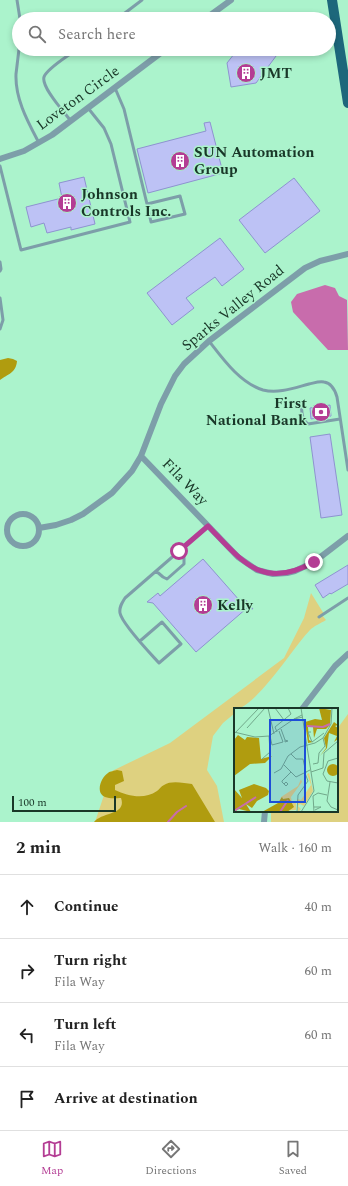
<!DOCTYPE html>
<meta charset="utf-8">
<style>
body{margin:0;font-family:Spectral,serif;background:#f6f6f6;color:#222}
.scale{position:absolute;left:12px;bottom:10px;width:104px;box-sizing:border-box;padding-left:4px;border:2px solid #193728;border-top:0;font-size:11px;line-height:14px;white-space:nowrap;color:#193728;-webkit-text-stroke:3px #abf3cc;paint-order:stroke}
.stop{position:absolute;width:12px;height:12px;margin:-9px;border:3px solid #b43d94;border-radius:50%;background:#fff}
.stop.end{background:#b43d94;border-color:#fff;box-shadow:0 1px 4px #0008}
.list{margin:0;padding:0;list-style:none}
h2{display:flex;justify-content:space-between;align-items:center;height:52px;margin:0;padding:0 16px;font-size:17px}
h2 small{font-size:13px;font-weight:400;color:#767676}
.list li{display:grid;grid-template-columns:26px 1fr auto;gap:12px;align-items:center;box-sizing:border-box;height:64px;padding:0 16px;border-top:1px solid #e0e0e0}
.list b{display:block;font-size:15px;white-space:nowrap}
.list p{margin:0;font-size:13px;white-space:nowrap;color:#767676}
.list em{font-size:13px;font-style:normal;color:#767676}
.icon{flex:none;width:22px;height:22px;fill:none;stroke:currentColor;stroke-width:2;stroke-linecap:round;stroke-linejoin:round}
.map{position:relative;flex:none;width:348px;height:822px;overflow:hidden}
.search{position:absolute;background:#fff;box-shadow:0 2px 6px #0003;left:12px;right:12px;top:12px;height:44px;display:flex;align-items:center;gap:10px;box-sizing:border-box;padding:0 14px;border-radius:22px;color:#767676;font-size:15px}
.sheet{height:308px;background:#fff}
nav{display:flex;justify-content:space-around;align-items:center;box-sizing:border-box;height:56px;border-top:1px solid #e0e0e0;background:#fff;font-size:11px;color:#767676}
nav a{display:grid;justify-items:center;gap:2px}
nav .on{color:#b43d94}
.map>svg:first-child{display:block}
.green{fill:#ded180}
.forest{fill:#b09c0f}
.water{fill:#c86cac}
.lines{fill:none;stroke-linecap:round;stroke-linejoin:round}
.stream{stroke:#c86cac;stroke-width:2}
.building{fill:#bdc2f5;stroke:#8e93d0}
.service{stroke:#7d9ea9;stroke-width:3}
.minor{stroke:#7d9ea9;stroke-width:6}
.primary{stroke:#1d677b;stroke-width:10}
.route{stroke:#b43d94;stroke-width:5}
.labels{text-anchor:middle;dominant-baseline:central;stroke-width:3;stroke-linejoin:round;paint-order:stroke}
.poi-label{font-size:15px;font-weight:bold;fill:#193728;stroke:#abf3cc;text-anchor:start}
.street-label{font-size:15px;fill:#193728;stroke:#abf3cc}
.inset-river{fill:none;stroke:#c86cac;stroke-width:2}
.inset-road{fill:none;stroke:#71a88a;stroke-width:1}
.view{fill:#1d4ed8;fill-opacity:0.15;stroke:#1d4ed8;stroke-width:2}
.inset-edge{fill:none;stroke:#193728;stroke-width:2}
</style>
<div class="map">
<svg width="348" height="822" viewBox="0 0 348 822">
<rect width="100%" height="100%" fill="#abf3cc"/>
<path class="green" d="M 311,593 L 324,614 L 322,615 L 326,620 C 321,623 314,626 310,630 C 295,645 255,709 235,709 L 235,713 L 223,723 L 213,736 L 207,770 L 217,786 L 224,822 L 95,822 L 112,771 L 170,743 L 284,658 L 304,618 Z
M 348,714 L 348,822 L 271,822 L 271,811 L 337,811 L 337,729 Z"/>
<path class="forest" d="M 8,358 L 13,359 L 17,361 C 16,373 8,374 0,380 L 0,360 Z
M 117,770 L 122,771 L 124,781 L 115,785 L 115,790 C 128,796 144,800 157,791 C 159,790 161,786 164,785 C 171,780 184,783 192,784 L 215,822 L 94,822 C 102,812 127,815 121,798 C 117,798 110,799 105,797 C 95,793 101,777 108,773 C 110,771 115,771 117,770 Z"/>
<path class="water" d="M 325,285 L 335,288 L 339,296 L 347,300 L 348,350 L 328,350 L 293,312 L 291,302 L 297,294 Z"/>
<g class="lines">
<path class="stream" d="M 168,822 L 177,812 L 186,806"/>
</g>
<path class="building" d="M 238,49 L 279,49 L 279,52 L 256,83 L 231,87 L 227,63 Z
M 210,122 L 223,173 L 148,193 L 137,149 L 206,131 L 204,123 Z
M 84,177 L 95,224 L 71,230 L 71,227 L 47,233 L 44,223 L 31,227 L 26,207 L 62,198 L 59,183 Z
M 294,178 L 320,211 L 265,253 L 239,220 Z
M 220,238 L 244,269 L 222,286 L 215,277 L 186,298 L 194,308 L 172,325 L 147,293 Z
M 330,405 L 331,416 L 311,419 L 310,408 Z
M 330,434 L 342,515 L 321,518 L 310,437 Z
M 203,559 L 240,601 L 244,598 L 253,609 L 247,608 L 196,652 L 153,603 L 147,602 L 158,593 L 160,596 Z
M 348,565 L 348,584 L 331,594 L 330,593 L 323,598 L 315,585 Z"/>
<g class="lines">
<path class="service" d="M 17,0 L 20,19
M 117,19 L 142,0
M 19,49 C 18,57 17,66 16,74 C 15,99 28,122 39,143
M 115,88 L 124,109 L 147,204 L 180,196 L 185,214 L 151,222 L 147,204
M 71,121 C 64,112 41,87 44,77 C 47,68 70,55 77,49
M 0,166 L 21,250 L 130,222 L 111,144 L 104,128 L 88,108
M 0,262 L 1,269 L 0,271
M 0,298 L 3,320 L 0,329
M 209,341 C 223,359 240,383 263,390 C 278,394 294,388 309,384 C 314,383 319,381 324,382 C 332,383 335,390 337,397 L 348,470
M 301,403 C 302,410 301,420 308,424 L 340,419
M 156,571 L 163,577 L 167,579 L 184,564 L 184,558 L 179,551
M 319,617 L 348,598
M 140,641 L 162,622 L 181,644 L 159,663 C 150,653 122,624 120,613 C 119,607 122,603 125,598 L 208,526"/>
<path class="minor" d="M 205,19 L 231,0
M 0,159 L 24,151 L 52,135 L 166,49
M 141,456 L 238,557 L 257,570 L 273,574 L 287,573 L 295,571 L 314,562 L 348,536
M7 530a16 16 0 1 1 32 0a16 16 0 1 1-32 0Z
M 39,528 L 56,525 L 71,520 L 83,514 L 112,493 L 132,471 L 141,456 L 161,404 L 175,376 L 184,364 L 209,341 L 305,268 L 320,261 L 348,254
M 302,709 L 335,666 L 348,654
M 264,822 L 265,811"/>
<path class="primary" d="M 332,0 L 348,103"/>
</g>
<g class="lines">
<path class="route" d="M 179,551 L 208,526 C 242,561 262,591 314,562"/>
</g>
<defs>
<g id="building-disc" transform="scale(1)"><circle r="9.5" fill="#b43d94" stroke="#abf3cc"/><path d="M-4-6H4V6H1V3H-1V6H-4ZM-2.5-4.3h1.7v1.8h-1.7ZM.8-4.3h1.7v1.8H.8ZM-2.5-1h1.7V.8h-1.7ZM.8-1h1.7V.8H.8Z" fill="#fff"/></g>
<g id="bank-disc" transform="scale(1)"><circle r="9.5" fill="#b43d94" stroke="#abf3cc"/><path d="M-6-4H6V4H-6ZM0-2.3a2.3 2.3 0 1 0 0 4.6a2.3 2.3 0 1 0 0-4.6Z" fill="#fff"/></g>
</defs>
<g fill-rule="evenodd">
<use href="#building-disc" x="246" y="73"/>
<use href="#building-disc" x="180" y="161"/>
<use href="#building-disc" x="67" y="203"/>
<use href="#bank-disc" x="321" y="412"/>
<use href="#building-disc" x="203" y="605"/>
</g>
<g class="labels">
<g class="poi-label">
<text x="260" y="73">JMT</text>
<text x="194" y="152">SUN Automation<tspan x="194" dy="17">Group</tspan></text>
<text x="81" y="194">Johnson<tspan x="81" dy="17">Controls Inc.</tspan></text>
<text x="307" y="403" text-anchor="end">First<tspan x="307" dy="17">National Bank</tspan></text>
<text x="217" y="605">Kelly</text>
</g>
<g class="street-label">
<text transform="translate(78 98) rotate(-36)">Loveton Circle</text>
<text transform="translate(233 308) rotate(-39)">Sparks Valley Road</text>
<text transform="translate(185 482) rotate(46)">Fila Way</text>
</g>
</g>
<g transform="translate(234 708)">
<rect width="104" height="104" fill="#abf3cc"/>
<path d="M 75,65 L 79,83 L 70,98 L 66,96 L 64,98 L 67,101 L 64,104 L 63,91 L 67,92 L 77,77 L 73,66 ZM 67,71 L 68,74 L 57,89 L 58,94 L 62,95 L 62,102 L 32,104 L 45,95 L 47,89 L 64,78 Z" fill="#ded180"/>
<path d="M 85,0 L 97,2 L 96,17 L 92,21 L 83,21 L 80,30 L 79,19 L 74,19 L 75,32 L 79,34 L 74,35 L 71,14 L 81,11 L 88,12 ZM 100,14 L 104,17 L 101,18 L 104,20 L 104,31 L 100,34 L 103,28 L 95,25 L 93,40 L 86,48 L 92,40 L 90,30 ZM 4,27 L 11,32 L 13,29 L 25,30 L 27,51 L 38,48 L 31,55 L 16,56 L 0,68 L 0,32 ZM93 62a6 6 0 1 1 12 0a6 6 0 1 1-12 0ZM 20,76 L 32,80 L 35,83 L 34,87 L 23,93 L 18,100 L 12,96 L 17,104 L 5,101 L 0,104 L 0,81 L 8,90 L 5,82 ZM 48,89 L 49,91 L 55,90 L 60,99 L 53,104 L 28,104 L 44,95 Z" fill="#b09c0f"/>
<path class="inset-river" d="M 73,18 L 89,19 L 96,16M 0,103 L 22,89M 46,104 L 54,92"/>
<path class="inset-road" d="M 34,0 L 40,26M 41,0 L 50,12M 68,7 L 60,11 L 69,9M 13,20 L 31,0M 47,21 L 51,32 L 54,33 L 51,34 L 51,32M 0,24 L 21,29 L 35,28 L 60,11M 43,24 L 41,19 L 57,6 L 54,0M 77,24 L 74,24 L 78,34 L 90,25M 0,26 L 25,0M 36,28 L 38,37 L 49,34 L 45,23M 85,45 L 91,38 L 89,30M 57,46 L 62,51 L 69,51 L 72,65M 104,50 L 94,53 L 89,66 L 93,73 L 104,75M 28,51 L 36,44 L 35,28M 79,56 L 84,55 L 85,45M 50,57 L 62,69 L 76,62M 77,64 L 89,60 L 90,45 L 104,33M 40,65 L 47,61 L 54,48 L 66,39 L 81,35 L 89,30 L 97,16 L 98,0M 96,74 L 93,93 L 97,99 L 104,102M 50,76 L 52,74 L 54,76 L 52,78 L 48,74 L 48,73 L 57,64M 80,99 L 87,99 L 81,102M 63,104 L 64,87 L 74,73 L 71,65M 67,104 L 80,83 L 67,0M 80,104 L 79,88 L 84,85 L 93,87"/>
<path class="view" d="M 36,12 L 71,12 L 71,94 L 36,94 Z"/>
<rect width="104" height="104" class="inset-edge"/>
</g>
</svg>
<div class="scale">100 m</div>
<div class="stop" style="left:179px;top:551px"></div>
<div class="stop end" style="left:314px;top:562px"></div>
<div class="search"><svg class="icon" aria-label="search" viewBox="0 0 24 24"><circle cx="10" cy="10" r="6"/><path d="M15 15l6 6"/></svg>Search here</div>
</div>
<section class="sheet">
<h2>2 min<small>Walk · 160 m</small></h2>
<ul class="list">
<li><svg class="icon" aria-label="ahead" viewBox="0 0 24 24"><path d="M12 20V5M6 11l6-6 6 6"/></svg><div><b>Continue</b></div><em>40 m</em></li>
<li><svg class="icon" aria-label="right" viewBox="0 0 24 24"><path d="M7 20v-9h11M14 6l5 5-5 5"/></svg><div><b>Turn right</b><p>Fila Way</p></div><em>60 m</em></li>
<li><svg class="icon" aria-label="left" viewBox="0 0 24 24"><path d="M17 20v-9H6M10 6l-5 5 5 5"/></svg><div><b>Turn left</b><p>Fila Way</p></div><em>60 m</em></li>
<li><svg class="icon" aria-label="arrive" viewBox="0 0 24 24"><path d="M6 21V4h12l-3 4 3 4H6"/></svg><div><b>Arrive at destination</b></div></li>
</ul>
</section>
<nav>
<a class="on"><svg class="icon" aria-label="map" viewBox="0 0 24 24"><path d="M3 6l6-2 6 2 6-2v14l-6 2-6-2-6 2zM9 4v14M15 6v14"/></svg>Map</a>
<a><svg class="icon" aria-label="directions" viewBox="0 0 24 24"><path d="M12 3l9 9-9 9-9-9zM9 14v-3h6M13 9l2 2-2 2"/></svg>Directions</a>
<a><svg class="icon" aria-label="saved" viewBox="0 0 24 24"><path d="M7 4h10v16l-5-4-5 4z"/></svg>Saved</a>
</nav>
